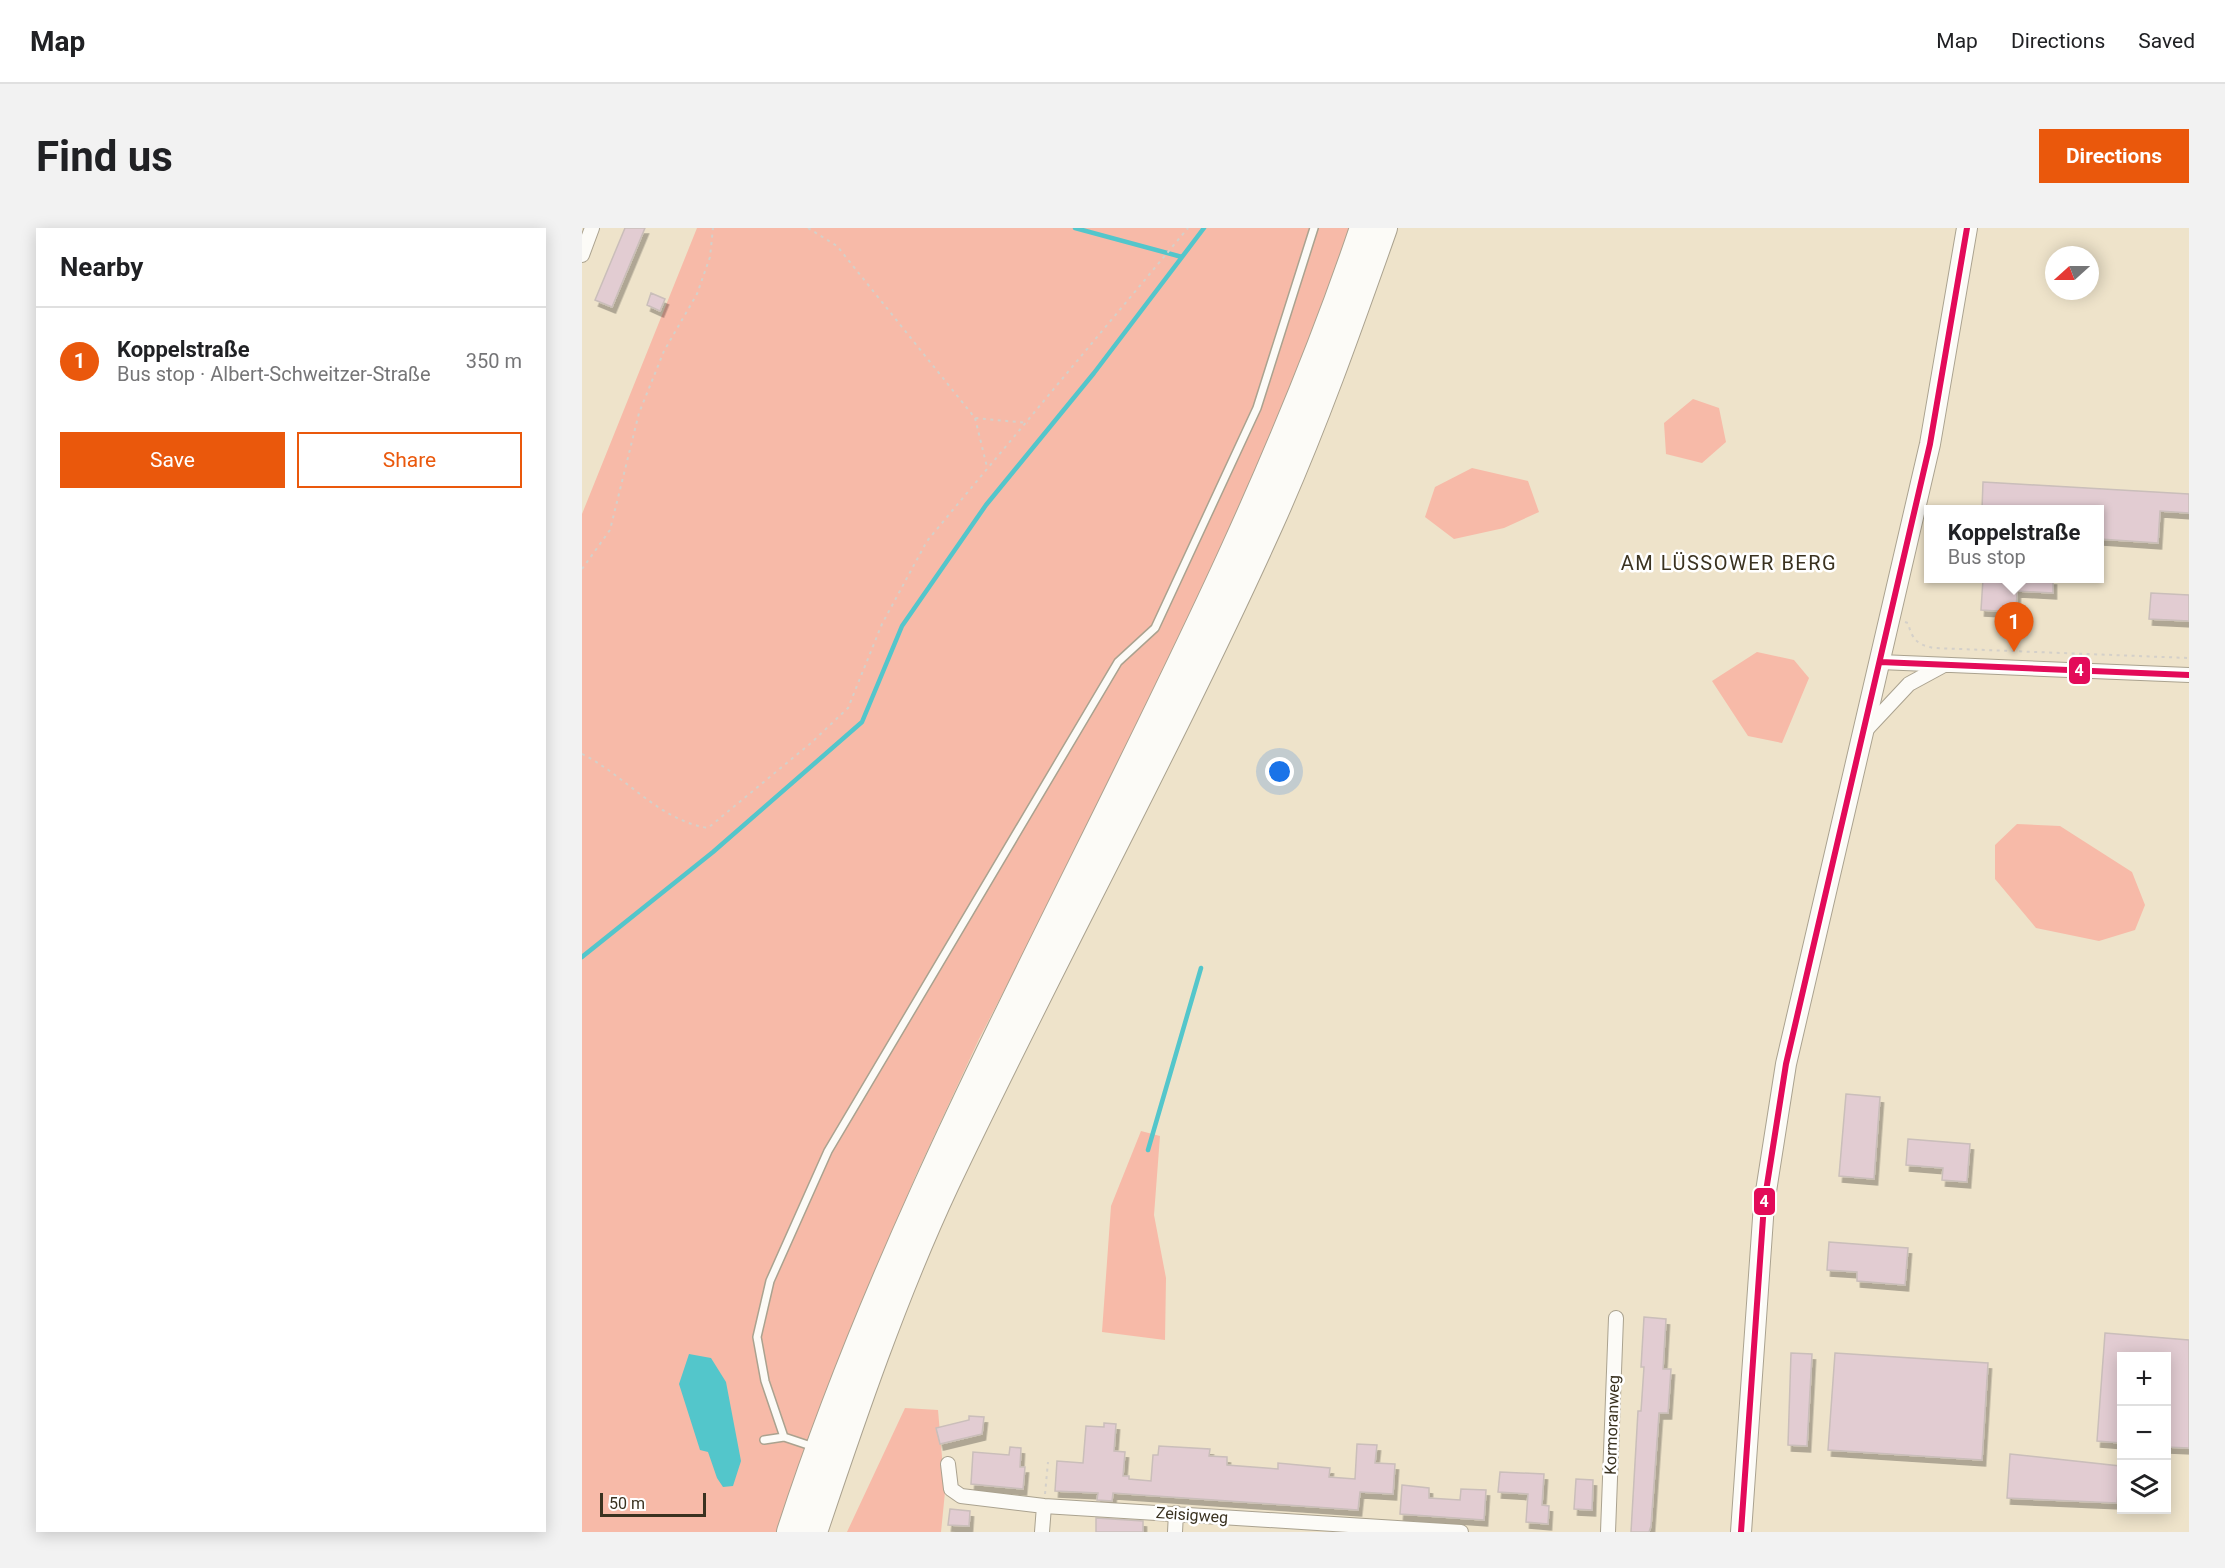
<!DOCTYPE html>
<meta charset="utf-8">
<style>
body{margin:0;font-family:Roboto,sans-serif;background:#f2f2f2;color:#202124}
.controls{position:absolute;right:18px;bottom:18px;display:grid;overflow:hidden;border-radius:0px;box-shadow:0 3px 15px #0003}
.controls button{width:54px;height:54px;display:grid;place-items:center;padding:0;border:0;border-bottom:2px solid #e0e0e0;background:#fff;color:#202124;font:30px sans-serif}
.compass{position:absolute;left:1463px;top:18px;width:54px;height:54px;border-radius:50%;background:#fff;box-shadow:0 3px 15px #0003;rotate:249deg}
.scale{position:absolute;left:18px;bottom:15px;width:106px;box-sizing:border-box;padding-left:6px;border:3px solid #3a3220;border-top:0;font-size:16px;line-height:21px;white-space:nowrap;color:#3a3220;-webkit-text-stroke:4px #fff;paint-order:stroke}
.you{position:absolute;left:698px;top:544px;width:21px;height:21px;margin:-15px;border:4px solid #fff;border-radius:50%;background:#1a73e8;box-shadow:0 0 0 9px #1a73e833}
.badge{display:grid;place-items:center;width:39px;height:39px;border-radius:50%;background:#ea580c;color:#fff;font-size:20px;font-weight:700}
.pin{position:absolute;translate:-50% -50px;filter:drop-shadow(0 2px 3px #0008)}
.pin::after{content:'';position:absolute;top:32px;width:21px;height:18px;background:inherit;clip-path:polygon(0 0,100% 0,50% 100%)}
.popup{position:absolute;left:1342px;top:277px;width:180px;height:78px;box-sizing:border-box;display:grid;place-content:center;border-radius:0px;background:#fff;filter:drop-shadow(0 2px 4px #0005);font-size:20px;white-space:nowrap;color:#757577}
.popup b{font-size:22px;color:#202124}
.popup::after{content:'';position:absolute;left:50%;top:100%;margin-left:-12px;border:12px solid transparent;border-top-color:#fff}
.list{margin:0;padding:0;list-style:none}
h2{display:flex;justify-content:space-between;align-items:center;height:78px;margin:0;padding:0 24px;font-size:26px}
h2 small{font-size:20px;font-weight:400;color:#757577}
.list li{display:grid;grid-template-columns:39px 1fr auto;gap:18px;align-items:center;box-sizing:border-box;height:108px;padding:0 24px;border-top:2px solid #e0e0e0}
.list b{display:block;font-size:22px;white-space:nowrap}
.list p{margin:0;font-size:20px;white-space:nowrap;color:#757577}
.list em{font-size:20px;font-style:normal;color:#757577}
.actions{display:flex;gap:12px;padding:18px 24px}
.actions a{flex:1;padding:14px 0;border:2px solid #ea580c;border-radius:0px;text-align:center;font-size:21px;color:#ea580c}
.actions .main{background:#ea580c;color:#fff}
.icon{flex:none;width:33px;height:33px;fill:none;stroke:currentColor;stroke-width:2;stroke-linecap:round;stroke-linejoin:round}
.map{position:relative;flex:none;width:1607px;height:1304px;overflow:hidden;border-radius:0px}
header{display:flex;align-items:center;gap:36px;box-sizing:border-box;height:84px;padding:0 30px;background:#fff;border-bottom:2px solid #e0e0e0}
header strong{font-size:28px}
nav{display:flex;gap:33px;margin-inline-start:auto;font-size:21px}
.intro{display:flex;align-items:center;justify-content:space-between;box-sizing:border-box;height:144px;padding:0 36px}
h1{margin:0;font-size:42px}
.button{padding:15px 27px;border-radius:0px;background:#ea580c;color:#fff;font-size:21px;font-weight:700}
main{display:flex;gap:36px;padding:0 36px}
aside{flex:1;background:#fff;border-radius:0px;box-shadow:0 3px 15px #0003}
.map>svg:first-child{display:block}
.green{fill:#f7baa8}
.water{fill:#53c6cb}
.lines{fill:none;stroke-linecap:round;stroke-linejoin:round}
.stream{stroke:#53c6cb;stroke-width:4.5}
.building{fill:#e2ccd2;stroke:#cabeba;stroke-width:1.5;filter:url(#shadow)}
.lane-casing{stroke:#aaa28f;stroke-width:10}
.street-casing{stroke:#aaa28f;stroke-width:16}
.secondary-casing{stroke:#aaa28f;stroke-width:22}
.highway-casing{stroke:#aaa28f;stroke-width:28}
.path{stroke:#d4d0c9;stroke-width:2;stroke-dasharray:3 4.5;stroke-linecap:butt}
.lane{stroke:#fcfbf7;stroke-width:7}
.street{stroke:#fcfbf7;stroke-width:14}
.secondary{stroke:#fcfbf7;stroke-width:20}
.highway{stroke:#fcfbf7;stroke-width:26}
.bus-1-casing{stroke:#fff;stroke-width:10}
.bus-1{stroke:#e30b59;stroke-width:6}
.labels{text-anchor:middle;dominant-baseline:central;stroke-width:5;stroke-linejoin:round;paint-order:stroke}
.street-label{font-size:16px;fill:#3a3220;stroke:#fff}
.quarter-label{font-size:20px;letter-spacing:1.5px;fill:#3a3220;stroke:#fff}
.line-badge{stroke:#fff;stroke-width:2}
.badge-label{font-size:16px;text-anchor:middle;font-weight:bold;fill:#fff}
</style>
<header>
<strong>Map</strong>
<nav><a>Map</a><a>Directions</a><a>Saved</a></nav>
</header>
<div class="intro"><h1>Find us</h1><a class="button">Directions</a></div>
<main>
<aside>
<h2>Nearby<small></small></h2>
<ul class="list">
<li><span class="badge">1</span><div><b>Koppelstraße</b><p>Bus stop · Albert-Schweitzer-Straße</p></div><em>350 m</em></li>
</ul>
<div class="actions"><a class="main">Save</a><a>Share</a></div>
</aside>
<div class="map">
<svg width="1607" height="1304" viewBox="0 0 1607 1304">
<defs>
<filter id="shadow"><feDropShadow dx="3.5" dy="6" stdDeviation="0" flood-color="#0004"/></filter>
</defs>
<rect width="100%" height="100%" fill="#eee3ca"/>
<path class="green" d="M 115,0 L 770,0 L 723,133 L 582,454 L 397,811 L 334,947 L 257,1130 L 195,1304 L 0,1304 L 0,286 Z
M 1111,171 L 1137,180 L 1144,214 L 1120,235 L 1084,226 L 1082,195 Z
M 890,240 L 946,253 L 957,284 L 922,300 L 872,311 L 843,289 L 853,259 Z
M 1175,424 L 1212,432 L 1227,450 L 1200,515 L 1166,508 L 1130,453 Z
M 1435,596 L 1478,598 L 1550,644 L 1563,677 L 1553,702 L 1517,713 L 1454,700 L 1413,651 L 1413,617 Z
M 559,903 L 578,908 L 572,987 L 584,1050 L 583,1112 L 520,1104 L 529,978 Z
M 323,1180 L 356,1182 L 363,1264 L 359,1304 L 265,1304 Z"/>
<path class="water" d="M 107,1126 L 129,1130 L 144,1154 L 159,1233 L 151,1258 L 141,1259 L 135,1250 L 126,1224 L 118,1222 L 97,1156 Z"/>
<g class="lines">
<path class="stream" d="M 493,0 L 600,29
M 0,729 L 131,624 L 280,494 L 320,398 L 404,277 L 512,145 L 622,0
M 566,922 L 619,740"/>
</g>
<path class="building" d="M 43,0 L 63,0 L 30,79 L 13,72 Z
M 69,65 L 83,71 L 78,83 L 65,77 Z
M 1401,254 L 1607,266 L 1607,285 L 1578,283 L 1576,315 L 1518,311 L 1518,282 L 1400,281 Z
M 1401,351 L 1471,351 L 1471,365 L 1435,363 L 1434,384 L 1399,382 Z
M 1569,365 L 1607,367 L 1607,393 L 1567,391 Z
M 1264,866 L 1298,869 L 1292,951 L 1257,948 Z
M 1326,911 L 1388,916 L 1385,954 L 1360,952 L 1361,940 L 1324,937 Z
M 1247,1014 L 1326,1020 L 1323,1057 L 1275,1053 L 1275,1044 L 1245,1042 Z
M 1062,1089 L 1084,1091 L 1081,1141 L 1089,1141 L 1086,1185 L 1077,1185 L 1069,1298 L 1067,1304 L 1049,1304 L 1056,1183 L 1059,1183 L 1062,1139 L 1059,1139 Z
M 1523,1105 L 1607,1112 L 1607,1220 L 1584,1219 L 1584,1128 L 1539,1128 L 1539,1215 L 1515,1213 Z
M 1209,1125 L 1230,1126 L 1225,1218 L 1206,1217 Z
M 1253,1125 L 1406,1135 L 1400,1232 L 1246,1222 Z
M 387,1188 L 402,1189 L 400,1206 L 358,1216 L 354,1200 L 387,1192 Z
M 522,1195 L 534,1196 L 532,1223 L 543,1224 L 541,1248 L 547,1248 L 547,1251 L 569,1253 L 571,1227 L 576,1227 L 577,1218 L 628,1221 L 627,1228 L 645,1229 L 645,1237 L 696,1241 L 696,1235 L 748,1240 L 747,1249 L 773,1251 L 775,1216 L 795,1217 L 793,1235 L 813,1236 L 811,1266 L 778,1264 L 776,1282 L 531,1265 L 530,1273 L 515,1272 L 516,1265 L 473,1263 L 475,1233 L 501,1235 L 504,1198 L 522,1199 Z
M 428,1219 L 439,1220 L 438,1239 L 443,1239 L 441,1261 L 389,1256 L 391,1224 L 427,1227 Z
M 1428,1226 L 1538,1238 L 1535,1275 L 1425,1270 Z
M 918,1244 L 962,1246 L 960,1277 L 967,1278 L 966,1296 L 944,1294 L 946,1266 L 916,1264 Z
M 994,1251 L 1011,1252 L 1010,1282 L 992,1281 Z
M 820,1257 L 847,1260 L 847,1270 L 878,1272 L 879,1261 L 904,1262 L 902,1292 L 818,1286 Z
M 368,1281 L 388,1283 L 387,1298 L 366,1297 Z
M 514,1290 L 561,1293 L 561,1304 L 514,1304 Z"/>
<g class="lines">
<g class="lane-casing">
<path id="lane" d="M 202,1209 L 232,1219
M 182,1212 L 202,1209 L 183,1153 L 175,1109 L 188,1053 L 246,923 L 536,434 L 573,400 L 675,180 L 732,0"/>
</g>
<g class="street-casing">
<path id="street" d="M 0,27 L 10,0
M 1298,434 L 1607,447
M 1283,503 L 1327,456 L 1362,437
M 366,1236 L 369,1261 L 379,1268 L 462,1278 L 879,1304
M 460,1304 L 462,1278
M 593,1304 L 594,1285
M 1026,1304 L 1034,1090"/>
</g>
<g class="secondary-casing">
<path id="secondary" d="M 1159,1304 L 1182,976 L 1204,836 L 1348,216 L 1385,0"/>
</g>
<g class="highway-casing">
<path id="highway" d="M 208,1304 C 355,850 629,451 781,0
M 232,1304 C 271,1188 312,1067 364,956 C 469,734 588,518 689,294 C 732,198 767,99 802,0"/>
</g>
<path class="path" d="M 226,0 L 255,18 L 393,190 L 446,195
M 393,190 L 405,239
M 0,341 L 28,302 L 57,185 L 82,123 L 115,66 L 128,29 L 131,0
M 1323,394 L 1326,395 C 1330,411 1335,417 1352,420 L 1607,430
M 0,526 C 43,547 76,592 126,600 L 229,515 L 266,480 L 300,396 L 345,313 L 606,0
M 463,1266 L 466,1234"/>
<use href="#lane" class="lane"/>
<use href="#street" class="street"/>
<use href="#secondary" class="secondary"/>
<use href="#highway" class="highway"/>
<g class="bus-1-casing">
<path id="bus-1" d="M 1298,434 L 1607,447
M 1159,1304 L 1182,976 L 1204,836 L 1348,216 L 1385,0"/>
</g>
<use href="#bus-1" class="bus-1"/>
</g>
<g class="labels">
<g class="street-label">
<text transform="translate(1030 1197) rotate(-88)">Kormoranweg</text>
<text transform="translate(610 1287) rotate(4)">Zeisigweg</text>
</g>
<g class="quarter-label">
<text x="1147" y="335">AM LÜSSOWER BERG</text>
</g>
</g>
<g class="line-badge">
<rect x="1486" y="428" width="23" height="29" rx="6" fill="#e30b59"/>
<rect x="1171" y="959" width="23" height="29" rx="6" fill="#e30b59"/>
</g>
<g class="badge-label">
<text x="1497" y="448">4</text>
<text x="1182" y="979">4</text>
</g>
</svg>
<div class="controls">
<button>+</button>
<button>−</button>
<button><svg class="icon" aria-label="layers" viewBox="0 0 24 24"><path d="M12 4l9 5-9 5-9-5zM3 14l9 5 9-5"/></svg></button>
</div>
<svg class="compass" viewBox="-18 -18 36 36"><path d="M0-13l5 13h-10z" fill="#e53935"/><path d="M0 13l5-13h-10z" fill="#757577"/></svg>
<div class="scale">50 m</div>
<div class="you"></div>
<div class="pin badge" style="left:1432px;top:424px">1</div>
<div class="popup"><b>Koppelstraße</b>Bus stop</div>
</div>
</main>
